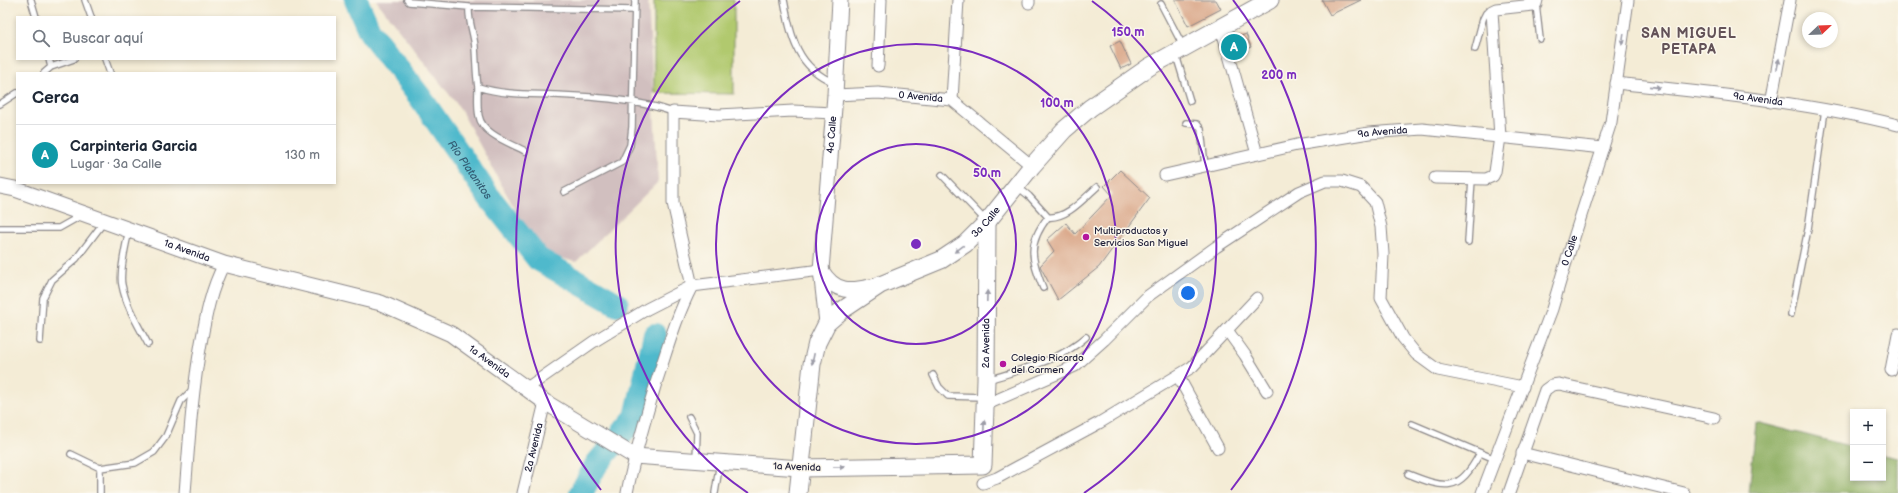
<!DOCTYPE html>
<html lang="es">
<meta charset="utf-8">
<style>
body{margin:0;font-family:"Balsamiq Sans",sans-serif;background:#f2f2f3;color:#1f2937}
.controls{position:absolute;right:12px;bottom:12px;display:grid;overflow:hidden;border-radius:0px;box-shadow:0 2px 6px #0003}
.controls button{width:36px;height:36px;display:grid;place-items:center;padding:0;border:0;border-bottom:1px solid #e0e1e3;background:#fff;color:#1f2937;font:20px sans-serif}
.compass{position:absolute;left:1802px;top:12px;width:36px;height:36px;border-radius:50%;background:#fff;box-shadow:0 2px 6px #0003;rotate:67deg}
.you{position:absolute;left:1188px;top:293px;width:14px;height:14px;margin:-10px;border:3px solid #fff;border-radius:50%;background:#1a73e8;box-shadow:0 0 0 6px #1a73e833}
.badge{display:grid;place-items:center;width:26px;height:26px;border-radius:50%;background:#b5179e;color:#fff;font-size:13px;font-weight:700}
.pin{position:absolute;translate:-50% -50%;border:2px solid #fff;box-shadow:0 1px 4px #0006}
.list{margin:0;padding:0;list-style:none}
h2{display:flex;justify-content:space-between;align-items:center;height:52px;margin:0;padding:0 16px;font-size:17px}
h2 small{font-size:13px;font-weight:400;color:#747a83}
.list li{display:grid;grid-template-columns:26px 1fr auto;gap:12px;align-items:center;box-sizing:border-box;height:60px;padding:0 16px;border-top:1px solid #e0e1e3}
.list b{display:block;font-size:15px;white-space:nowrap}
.list p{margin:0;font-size:13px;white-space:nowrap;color:#747a83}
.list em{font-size:13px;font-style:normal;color:#747a83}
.icon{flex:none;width:22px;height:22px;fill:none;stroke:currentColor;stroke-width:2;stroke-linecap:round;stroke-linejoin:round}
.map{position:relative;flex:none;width:1898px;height:493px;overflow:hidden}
.search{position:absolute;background:#fff;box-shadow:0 2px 6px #0003;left:16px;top:16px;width:320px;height:44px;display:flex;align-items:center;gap:10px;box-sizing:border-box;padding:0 14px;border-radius:0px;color:#747a83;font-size:15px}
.panel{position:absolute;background:#fff;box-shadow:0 2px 6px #0003;left:16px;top:72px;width:320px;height:112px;border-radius:0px}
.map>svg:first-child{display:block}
.industrial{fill:#d1bfbf}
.green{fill:#b1c96e;stroke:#6a7654}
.forest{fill:#8cad61;stroke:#57684e}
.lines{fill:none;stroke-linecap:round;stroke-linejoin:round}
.river{stroke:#4fb9cc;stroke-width:24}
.building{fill:#dcab8e}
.lane-casing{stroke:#8b8788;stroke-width:8}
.street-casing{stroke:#8b8788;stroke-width:13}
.secondary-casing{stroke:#8b8788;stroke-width:17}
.primary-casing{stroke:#8b8788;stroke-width:19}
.lane{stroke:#fff;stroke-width:5.5}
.street{stroke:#fff;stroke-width:11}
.secondary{stroke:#fff;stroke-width:15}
.primary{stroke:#fff;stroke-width:17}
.oneway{fill:#9c9ca7}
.ring{fill:none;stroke:#7b2cbf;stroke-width:2}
.poi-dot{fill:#b5179e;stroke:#fbf7ec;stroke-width:1.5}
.labels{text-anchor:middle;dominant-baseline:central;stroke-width:3;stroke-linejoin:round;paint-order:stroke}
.street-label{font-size:10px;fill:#22223b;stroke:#fbf7ec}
.poi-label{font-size:10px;fill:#22223b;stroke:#fbf7ec;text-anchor:start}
.water-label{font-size:11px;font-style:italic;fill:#345e75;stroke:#fbf7ec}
.district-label{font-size:14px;font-weight:bold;letter-spacing:1px;fill:#635258;stroke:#fbf7ec}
.centre{fill:#7b2cbf;stroke:#fbf7ec;stroke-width:2}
.ring-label{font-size:12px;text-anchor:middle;font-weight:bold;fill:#7b2cbf;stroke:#fbf7ec;stroke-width:3;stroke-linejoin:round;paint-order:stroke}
</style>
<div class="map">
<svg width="1898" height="493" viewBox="0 0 1898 493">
<rect width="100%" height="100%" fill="#fbf7ec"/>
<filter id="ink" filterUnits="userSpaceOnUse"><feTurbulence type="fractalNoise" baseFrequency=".025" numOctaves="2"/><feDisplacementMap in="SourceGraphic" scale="8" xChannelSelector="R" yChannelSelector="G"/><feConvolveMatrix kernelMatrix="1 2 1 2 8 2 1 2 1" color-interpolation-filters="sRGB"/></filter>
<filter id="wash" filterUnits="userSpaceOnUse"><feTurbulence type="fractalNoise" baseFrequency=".012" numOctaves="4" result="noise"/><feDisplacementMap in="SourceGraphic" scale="16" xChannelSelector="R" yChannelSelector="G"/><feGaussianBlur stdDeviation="0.9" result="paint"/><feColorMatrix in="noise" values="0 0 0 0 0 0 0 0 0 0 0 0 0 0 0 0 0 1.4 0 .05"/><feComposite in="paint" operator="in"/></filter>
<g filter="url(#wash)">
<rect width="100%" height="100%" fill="#f4ecd6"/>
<path class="industrial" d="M 376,0 L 648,0 L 658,182 L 576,262 L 539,253 L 459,107 Z"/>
<path class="green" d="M 654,0 L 734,0 L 734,94 L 654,93 Z"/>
<path class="forest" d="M 1756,422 L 1853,447 L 1853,478 L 1883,478 L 1883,455 L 1898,458 L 1898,493 L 1749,493 Z"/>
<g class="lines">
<g class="river">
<path id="s1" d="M 356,0 L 370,32 L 420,97 L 489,197 L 538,259 L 617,304"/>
<path d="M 581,493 L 596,465 L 636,417 L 655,335"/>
</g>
</g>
<g id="blocks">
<path class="building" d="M 1175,0 L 1216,0 L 1221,9 L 1188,26 Z
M 1322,0 L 1361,0 L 1330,15 Z
M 1246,34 L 1251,47 L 1236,53 L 1232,40 Z
M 1120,41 L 1131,64 L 1121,69 L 1110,46 Z
M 1120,170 L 1150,198 L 1099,267 L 1058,300 L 1040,266 L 1054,251 L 1047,240 L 1066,223 L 1075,234 L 1112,195 L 1104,186 Z"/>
</g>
</g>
<g filter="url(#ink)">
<use href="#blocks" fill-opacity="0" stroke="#8b8788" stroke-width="1"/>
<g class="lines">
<g class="lane-casing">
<path id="lane" d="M 31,0 L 36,17
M 85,0 L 91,17
M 407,0 L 409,2 L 469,7 C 468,21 474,34 475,47 C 476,61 476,74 478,87 C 504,95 528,94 554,95 C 594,97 636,99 673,112
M 784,0 C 791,37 797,68 835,83
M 1161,4 L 1183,46
M 1536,4 L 1540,39
M 469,7 L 634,10
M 1475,49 L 1483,19 L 1486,13 L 1492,12
M 1176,55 L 1190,101
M 49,59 L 51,67
M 105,59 L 110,73
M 44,73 L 51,67 L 74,59
M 478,87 C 478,97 477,107 479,116 C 482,134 510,143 525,151
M 0,104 L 17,93
M 1186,123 L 1197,124 L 1201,129 L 1205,166
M 942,175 L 986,221
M 1018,187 L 1029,196 L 1048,217 C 1067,219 1084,198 1097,187
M 564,192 L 622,162 L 630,145 L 632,127 L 635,0
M 0,228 L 59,228 L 82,215
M 129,230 C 126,244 119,272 122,285 C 126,306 138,325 148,344
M 1468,242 L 1472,179
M 1043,288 C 1031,258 1027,244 1048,217
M 1791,314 L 1808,229 L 1825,110
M 40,341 L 43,298 L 52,280 L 76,259 L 104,222
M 933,375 L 939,387 L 948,396 L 983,397
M 988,380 C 1021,369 1060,361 1086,337
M 689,417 L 697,433 L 696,460
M 1412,424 L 1495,459
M 71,454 L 100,468 L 135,463 L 154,452 L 166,436 L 181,401 L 192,390
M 1408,474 C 1446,489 1459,493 1480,453
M 100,493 L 100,468
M 715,493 L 720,462"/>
</g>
<g class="street-casing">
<g id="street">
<path d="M 1029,3 L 1029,0"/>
<path d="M 1221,27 L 1257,154"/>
<path d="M 878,66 L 881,0"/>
<path id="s2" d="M 1616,83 C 1709,93 1807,102 1898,125"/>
<path id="s3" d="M 835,95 L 878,93 L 952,100 L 1032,166"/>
<path d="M 952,100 L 958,0"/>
<path d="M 1771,102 L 1790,0"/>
<path id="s4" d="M 1165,175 L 1297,145 L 1369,133 L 1422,129 L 1603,148"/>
<path d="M 1435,178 L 1486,179 L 1493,176 L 1495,172 L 1500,137 L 1492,11 L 1496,9 L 1533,5 L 1536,4 L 1537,0"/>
<path d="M 1227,330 L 1245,355 L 1267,391"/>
<path d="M 1891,370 L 1898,334"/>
<path d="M 1178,376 L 1218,448"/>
<path d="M 527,388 L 593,342 L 647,309 L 692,286 L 821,270"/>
<path d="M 985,405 L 1075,366 L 1104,340 L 1148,296 L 1216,247 L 1299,192 L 1325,181 L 1342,181 L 1361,187 L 1375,202 L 1381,227 L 1383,254 L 1381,298 L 1403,338 L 1416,354 L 1438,370 L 1523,387"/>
<path d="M 1522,453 L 1684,493"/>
<path d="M 983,483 L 997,478 L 1099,423 L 1192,367 L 1257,298"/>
<path d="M 185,493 C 189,443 192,393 201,343 C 206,315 211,289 224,264"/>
<path id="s5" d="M 523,493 L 545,402"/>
<path d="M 627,493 C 634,456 645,420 656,383 C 667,350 676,317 692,286 L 673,203 L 673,112 L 719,115 L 793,111 L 833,113"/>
<path id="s6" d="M 1482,493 L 1552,309 L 1562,275 L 1611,122 L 1628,0"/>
<path d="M 1509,493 L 1545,390 L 1552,385 L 1559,384 L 1714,418"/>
</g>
</g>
<g class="secondary-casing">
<g id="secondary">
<path id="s7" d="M 0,186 L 15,189 L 224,264 L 381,303 L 451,334 L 545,402 L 634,456 L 800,468"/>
<path d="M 821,270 C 836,295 852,291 876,286"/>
<path id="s8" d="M 827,323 L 821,270 L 835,95 L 840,0"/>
</g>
</g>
<g class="primary-casing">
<g id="primary">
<path id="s9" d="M 800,468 L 983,465 L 986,380 L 987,222"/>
<path id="s10" d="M 798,493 L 812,364 L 817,343 L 827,323 L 841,311 L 880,285 L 941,260 L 965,244 L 987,222 L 1032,166 L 1064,130 L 1090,108 L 1149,67 L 1270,0"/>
</g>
</g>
<use href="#lane" class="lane"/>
<use href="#street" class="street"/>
<use href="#secondary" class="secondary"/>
<use href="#primary" class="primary"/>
</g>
<defs><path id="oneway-solid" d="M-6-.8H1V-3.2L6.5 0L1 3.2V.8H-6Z"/></defs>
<g class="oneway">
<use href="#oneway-solid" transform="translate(1623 39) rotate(99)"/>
<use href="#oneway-solid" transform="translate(1778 64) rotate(-79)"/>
<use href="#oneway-solid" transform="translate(1655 87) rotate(6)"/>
<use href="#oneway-solid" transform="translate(959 249) rotate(144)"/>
<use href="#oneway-solid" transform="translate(987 296) rotate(-88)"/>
<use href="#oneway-solid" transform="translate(813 359) rotate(102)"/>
<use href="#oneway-solid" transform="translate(984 426) rotate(-88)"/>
<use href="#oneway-solid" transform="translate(839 467) rotate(-1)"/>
</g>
</g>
<g class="ring">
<circle cx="916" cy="244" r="100"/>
<circle cx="916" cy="244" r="200"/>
<path d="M748 493A300 300 0 0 1 740 1M1092 1A300 300 0 0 1 1084 493"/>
<path d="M601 490A400 400 0 0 1 599 0M1233 0A400 400 0 0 1 1231 490"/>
</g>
<g class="poi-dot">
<circle cx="1086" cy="237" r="4"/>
<circle cx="1003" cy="364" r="4"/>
</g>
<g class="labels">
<g class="street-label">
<text stroke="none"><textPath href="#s3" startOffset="86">0 Avenida</textPath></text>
<text stroke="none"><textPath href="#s2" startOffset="143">9a Avenida</textPath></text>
<text stroke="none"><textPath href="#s4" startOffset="222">9a Avenida</textPath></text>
<text stroke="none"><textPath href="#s8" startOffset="189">4a Calle</textPath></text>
<text stroke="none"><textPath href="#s10" startOffset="364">3a Calle</textPath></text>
<text stroke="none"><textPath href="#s7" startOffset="198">1a Avenida</textPath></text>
<text stroke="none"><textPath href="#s6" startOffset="258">0 Calle</textPath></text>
<text stroke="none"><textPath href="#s9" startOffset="305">2a Avenida</textPath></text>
<text stroke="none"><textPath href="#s7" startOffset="523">1a Avenida</textPath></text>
<text stroke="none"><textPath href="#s5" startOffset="47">2a Avenida</textPath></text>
<text transform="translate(797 467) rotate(2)">1a Avenida</text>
</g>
<g class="poi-label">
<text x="1094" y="231">Multiproductos y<tspan x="1094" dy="12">Servicios San Miguel</tspan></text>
<text x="1011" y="358">Colegio Ricardo<tspan x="1011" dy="12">del Carmen</tspan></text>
</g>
<g class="water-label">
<text stroke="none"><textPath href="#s1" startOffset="205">Río Platanitos</textPath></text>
</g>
<g class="district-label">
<text x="1689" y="33">SAN MIGUEL<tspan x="1689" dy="16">PETAPA</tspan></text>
</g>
</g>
<circle cx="916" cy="244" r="6" class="centre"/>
<g class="ring-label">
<text x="1128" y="36">150 m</text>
<text x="1279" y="79">200 m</text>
<text x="1057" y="107">100 m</text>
<text x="987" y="177">50 m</text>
</g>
</svg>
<div class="controls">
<button>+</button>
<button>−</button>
</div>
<svg class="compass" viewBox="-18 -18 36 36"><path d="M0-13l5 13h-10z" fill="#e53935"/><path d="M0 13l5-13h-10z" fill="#747a83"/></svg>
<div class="you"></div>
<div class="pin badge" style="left:1234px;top:47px;background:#0f9aa8">A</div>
<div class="search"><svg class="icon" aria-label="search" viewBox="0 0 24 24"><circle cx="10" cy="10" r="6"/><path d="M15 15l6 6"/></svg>Buscar aquí</div>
<section class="panel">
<h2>Cerca<small></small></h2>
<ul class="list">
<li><span class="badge" style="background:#0f9aa8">A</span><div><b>Carpinteria Garcia</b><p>Lugar · 3a Calle</p></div><em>130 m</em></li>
</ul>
</section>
</div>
